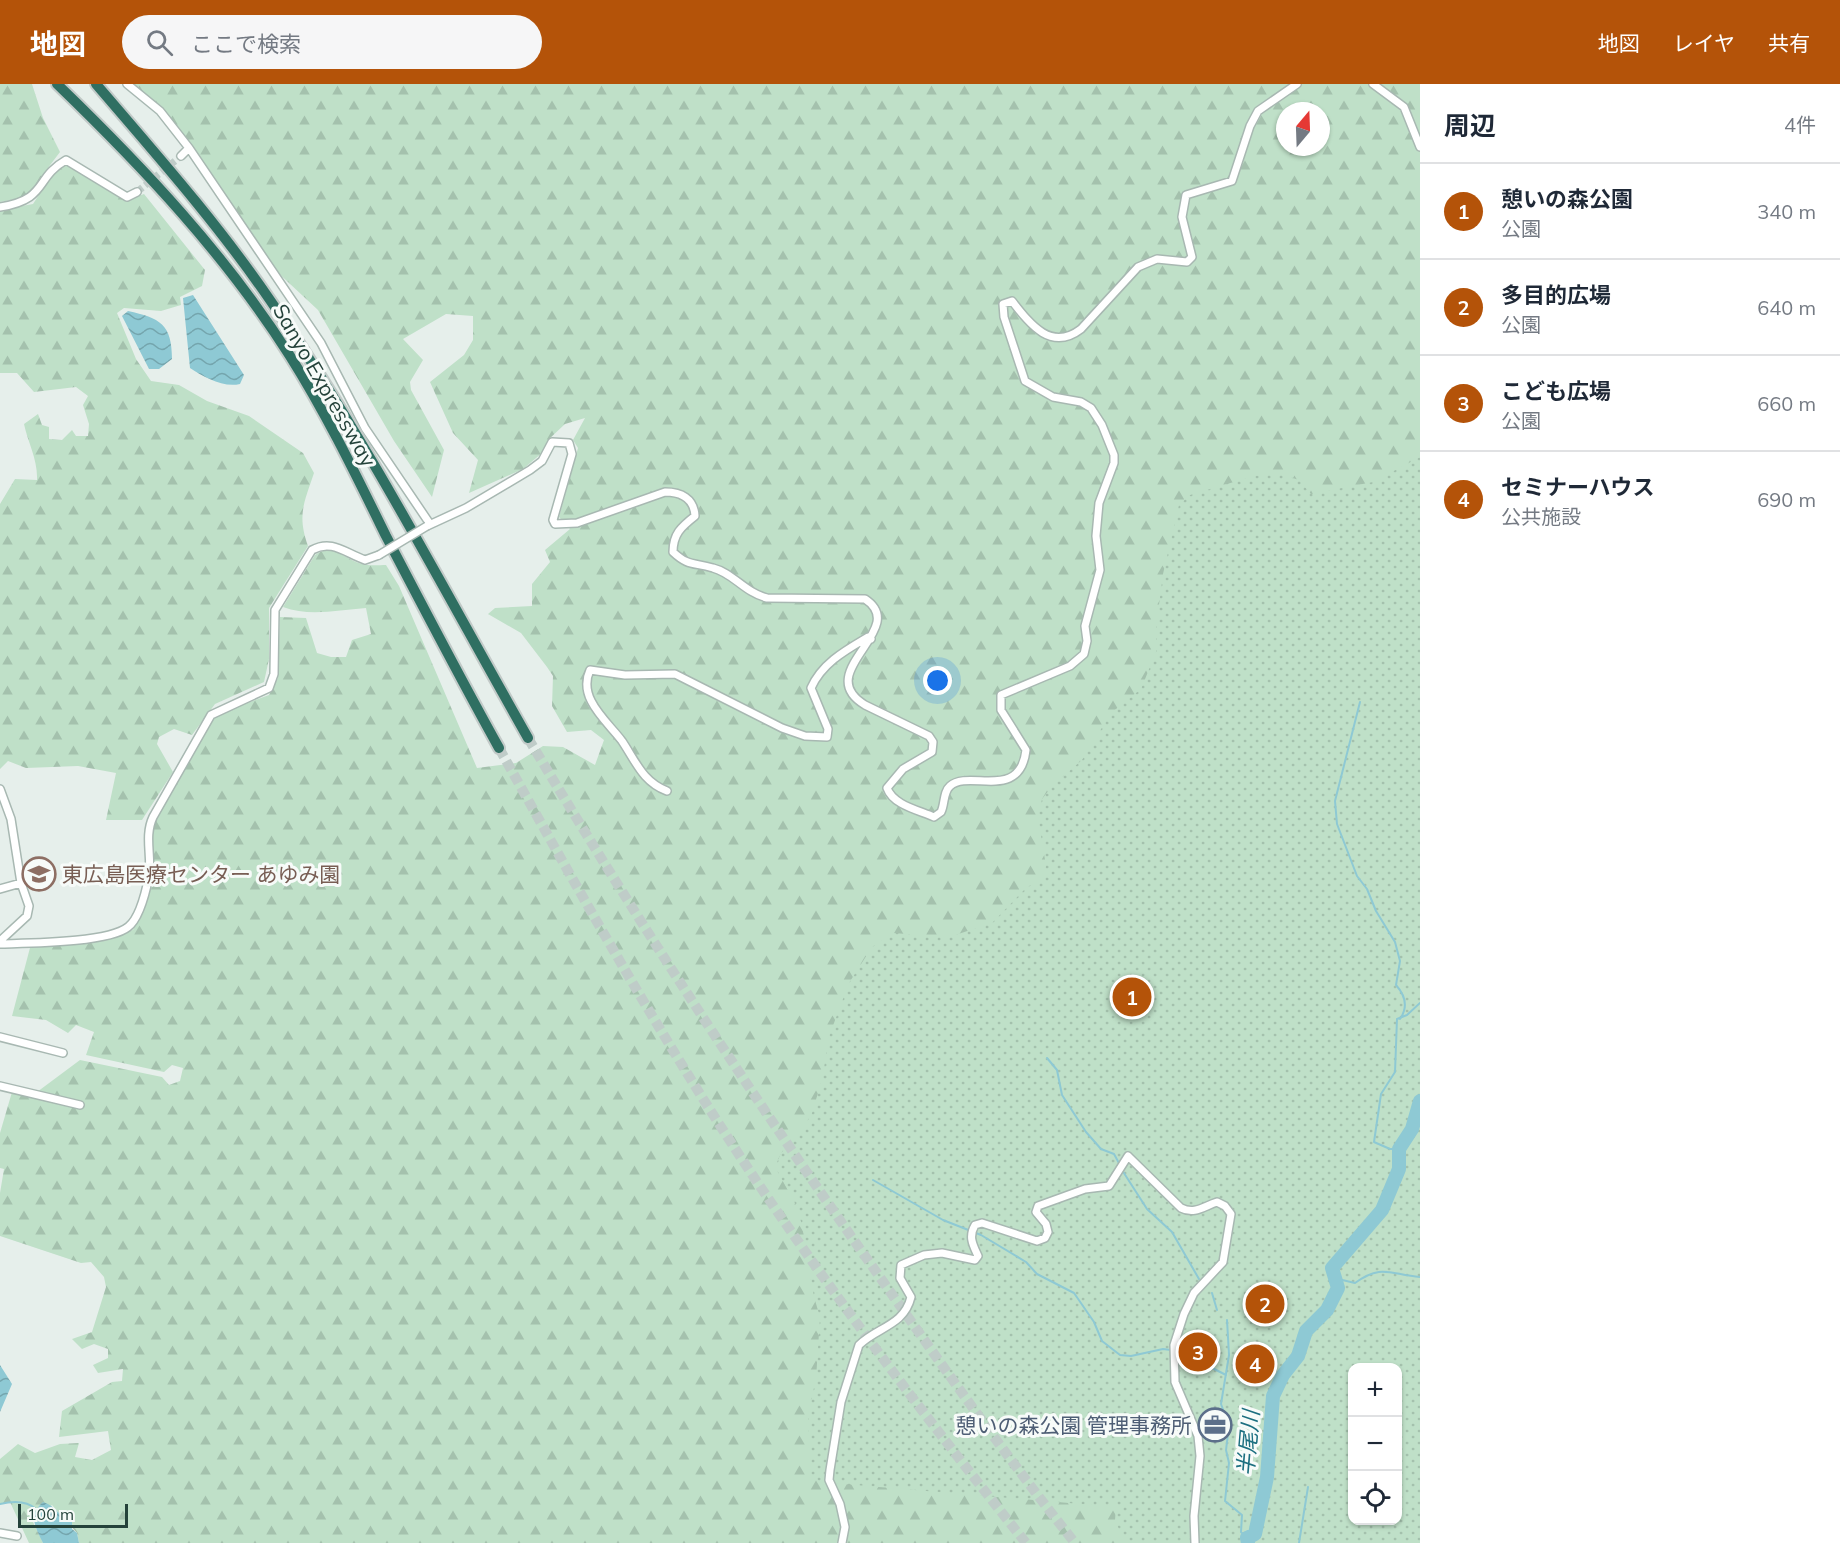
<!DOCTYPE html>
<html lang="ja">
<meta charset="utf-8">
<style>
body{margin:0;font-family:Mulish,"Noto Sans JP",sans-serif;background:#f6f6f7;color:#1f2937}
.controls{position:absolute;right:18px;bottom:18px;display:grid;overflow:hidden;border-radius:12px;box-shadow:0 2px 4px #0004}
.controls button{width:54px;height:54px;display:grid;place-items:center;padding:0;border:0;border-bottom:2px solid #e0e1e3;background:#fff;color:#1f2937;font:30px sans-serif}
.compass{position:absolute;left:1276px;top:18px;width:54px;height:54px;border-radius:50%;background:#fff;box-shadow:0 2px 4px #0004;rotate:19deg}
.scale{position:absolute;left:18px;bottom:15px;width:110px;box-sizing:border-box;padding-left:6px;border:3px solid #24423a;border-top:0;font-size:16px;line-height:21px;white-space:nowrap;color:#24423a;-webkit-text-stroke:4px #f7fbf9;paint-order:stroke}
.you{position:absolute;left:938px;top:597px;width:21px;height:21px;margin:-15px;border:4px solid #fff;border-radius:50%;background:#1a73e8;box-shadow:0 0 0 9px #1a73e833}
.badge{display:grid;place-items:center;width:39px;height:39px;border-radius:50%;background:#b45309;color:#fff;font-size:20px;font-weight:700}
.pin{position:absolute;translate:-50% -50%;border:3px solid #fff;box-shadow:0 2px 6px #0006}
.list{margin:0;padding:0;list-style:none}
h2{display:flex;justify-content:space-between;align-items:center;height:78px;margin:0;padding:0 24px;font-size:26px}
h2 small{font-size:20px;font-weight:400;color:#747a83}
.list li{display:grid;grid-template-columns:39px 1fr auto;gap:18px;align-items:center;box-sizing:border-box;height:96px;padding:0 24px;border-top:2px solid #e0e1e3}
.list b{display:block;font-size:22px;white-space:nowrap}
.list p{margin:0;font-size:20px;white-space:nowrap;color:#747a83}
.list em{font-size:20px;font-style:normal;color:#747a83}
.icon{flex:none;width:33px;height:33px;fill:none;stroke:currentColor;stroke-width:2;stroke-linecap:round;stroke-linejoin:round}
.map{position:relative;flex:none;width:1420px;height:1459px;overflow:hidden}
header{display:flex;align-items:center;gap:36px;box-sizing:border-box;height:84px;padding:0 30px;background:#b45309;color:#fff}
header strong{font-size:28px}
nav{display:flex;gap:33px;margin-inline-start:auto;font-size:21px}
.search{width:420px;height:54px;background:#f6f6f7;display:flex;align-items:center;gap:15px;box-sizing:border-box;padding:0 21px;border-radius:33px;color:#747a83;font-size:22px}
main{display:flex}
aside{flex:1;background:#fff}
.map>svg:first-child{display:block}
.forest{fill:url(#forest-firs);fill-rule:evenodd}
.park{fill:url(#park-dots);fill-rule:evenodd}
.water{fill:url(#water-waves)}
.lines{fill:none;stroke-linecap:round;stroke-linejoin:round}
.stream{stroke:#8ec9d4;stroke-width:2}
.river{stroke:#8ec9d4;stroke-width:14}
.minor-tunnel{stroke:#bfccc8;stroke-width:7;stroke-dasharray:7 3.5;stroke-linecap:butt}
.highway-tunnel{stroke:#bfccc8;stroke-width:10;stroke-dasharray:10 5;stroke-linecap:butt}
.minor-casing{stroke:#a8b8b2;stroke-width:10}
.highway-casing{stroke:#c2cac8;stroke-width:14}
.minor{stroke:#fff;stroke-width:7}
.highway{stroke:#2f6f62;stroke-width:10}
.minor-bridge-casing{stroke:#a8b8b2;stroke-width:10;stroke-linecap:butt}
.minor-bridge{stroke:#fff;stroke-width:7}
.labels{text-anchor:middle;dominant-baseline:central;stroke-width:6;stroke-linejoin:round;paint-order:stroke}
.street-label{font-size:21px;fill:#24423a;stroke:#f7fbf9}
.education-label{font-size:21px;fill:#785e54;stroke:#f7fbf9;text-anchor:start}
.service-label{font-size:21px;fill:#4e5e75;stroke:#f7fbf9;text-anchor:end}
.water-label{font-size:22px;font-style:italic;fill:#1c6f80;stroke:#f7fbf9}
</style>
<header>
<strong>地図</strong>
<div class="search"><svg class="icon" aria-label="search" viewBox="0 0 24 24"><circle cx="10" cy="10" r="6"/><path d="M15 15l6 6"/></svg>ここで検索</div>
<nav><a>地図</a><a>レイヤ</a><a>共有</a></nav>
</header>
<main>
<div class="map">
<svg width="1420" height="1459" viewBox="0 0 1420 1459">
<defs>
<pattern id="forest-firs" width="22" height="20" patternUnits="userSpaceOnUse" patternTransform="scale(1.5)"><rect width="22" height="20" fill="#bfe0c8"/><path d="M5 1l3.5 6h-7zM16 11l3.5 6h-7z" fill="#a4c1ad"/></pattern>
<pattern id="park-dots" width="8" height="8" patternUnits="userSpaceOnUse" patternTransform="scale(1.5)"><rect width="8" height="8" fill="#bfe0c8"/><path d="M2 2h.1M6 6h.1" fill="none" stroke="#a4c1ad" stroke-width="1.8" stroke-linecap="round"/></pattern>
<pattern id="water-waves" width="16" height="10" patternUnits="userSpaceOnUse" patternTransform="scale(1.5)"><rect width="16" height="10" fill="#8ec9d4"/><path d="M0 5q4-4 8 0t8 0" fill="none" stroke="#74a5ad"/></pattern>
</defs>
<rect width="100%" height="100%" fill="#e6efeb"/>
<path class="forest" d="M 0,0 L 32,0 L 43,34 L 60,68 L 26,113 L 0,118 Z
M 134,0 L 1420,0 L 1420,1459 L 1352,1436 L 1398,1436 L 1398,1284 L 1352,1284 L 1180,1459 L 79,1459 L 77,1449 L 52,1421 L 33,1438 L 43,1459 L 29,1459 L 10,1418 L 0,1420 L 0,1375 L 18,1360 L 35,1369 L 60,1360 L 79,1359 L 75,1373 L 92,1376 L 111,1366 L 108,1347 L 59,1353 L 62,1327 L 112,1298 L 122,1297 L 123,1285 L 98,1289 L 93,1281 L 108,1274 L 108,1265 L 94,1260 L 82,1265 L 72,1255 L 92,1248 L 106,1203 L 104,1193 L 91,1178 L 81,1179 L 0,1152 L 0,1109 L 4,1085 L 0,1084 L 0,1049 L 12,1008 L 37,1008 L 80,976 L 162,993 L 169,1001 L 180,997 L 183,984 L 172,981 L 164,988 L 86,971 L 94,948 L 76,941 L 68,949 L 46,936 L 12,932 L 31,860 L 133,846 L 151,804 L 151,743 L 211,637 L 220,629 L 269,611 L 278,594 L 280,533 L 306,534 L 317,569 L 331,573 L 346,573 L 352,556 L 371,550 L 366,524 C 338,526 309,533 283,523 L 315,471 C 334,458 344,476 362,480 C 369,482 379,481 386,481 L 399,502 L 477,684 L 516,679 L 543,662 L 563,663 L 595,681 L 604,656 L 591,646 L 567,648 L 552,622 L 553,592 L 547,583 L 521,549 L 488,530 L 495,524 L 532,522 L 532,500 L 550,478 L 545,466 L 570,445 L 559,433 L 578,364 L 573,356 L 585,334 L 565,340 L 548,356 L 542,369 L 523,385 L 469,409 L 478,376 L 453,349 L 430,298 L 464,271 L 473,256 L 473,232 L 446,230 L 403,255 L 423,276 L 410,298 L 411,306 L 444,366 L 432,413 L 394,357 L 318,226 L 274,185 L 163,24 ZM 1285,27 L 1321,27 L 1321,63 L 1285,63 Z
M 68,78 L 128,116 L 144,110 L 205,186 L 202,202 L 180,213 L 181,221 L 161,227 L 124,224 L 117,229 L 136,275 L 151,297 L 179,301 L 207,317 L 249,332 L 303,369 L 314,389 C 304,419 297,431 308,462 L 269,524 L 269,575 L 264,598 L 215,620 L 192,651 L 174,645 L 159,653 L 157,660 L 173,688 L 142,736 L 106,736 L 116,689 L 78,682 L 26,684 L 8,677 L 0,685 L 0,420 L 15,395 L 37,396 C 38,376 28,359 24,340 L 38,330 L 42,341 L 49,343 L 49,355 L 62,356 L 72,346 L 76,352 L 88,352 L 89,340 L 83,321 L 88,312 L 76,303 L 34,308 L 17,289 L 0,289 L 0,126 L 33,120 L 53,89 Z"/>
<path class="park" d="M 1420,373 L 1420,1459 L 1125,1459 L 1115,1436 L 1116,1423 L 820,1398 L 810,1389 L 808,1330 L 816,1295 L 820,1233 L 814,1213 L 802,1141 L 796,1121 L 775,1083 L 781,1069 L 797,1054 L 812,1029 L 823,992 L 828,955 L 849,899 L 872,863 L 893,849 L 949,853 L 992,839 L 1026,804 L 1042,794 L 1046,782 L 1038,733 L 1042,715 L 1053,701 L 1082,676 L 1111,629 L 1141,605 L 1156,568 L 1156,544 L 1163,490 L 1179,421 L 1190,411 L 1254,392 L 1278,389 L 1299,396 L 1311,410 L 1373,398 ZM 1352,1284 L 1398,1284 L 1398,1436 L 1352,1436 Z"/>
<path class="water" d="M 193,211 L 244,291 L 240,300 C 223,304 204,293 190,284 L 183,214 Z
M 128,227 C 160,234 172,240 172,275 L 159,285 L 149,285 L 122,232 Z
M 0,1281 L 12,1300 L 0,1328 Z
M 43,1418 C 56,1422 59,1433 72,1437 L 72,1445 L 77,1449 L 79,1459 L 43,1459 C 35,1443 28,1431 43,1418 Z"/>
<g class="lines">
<path class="stream" d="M 1360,618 L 1335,717 L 1337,740 L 1357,792 L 1367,805 L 1376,827 L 1395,858 L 1400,877 L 1396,901 C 1404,910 1409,922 1400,935
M 1047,974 L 1057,986 L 1062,1011 L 1086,1048 L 1101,1065 L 1114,1070 L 1120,1081
M 1399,1065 L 1390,1065 L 1374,1058 L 1381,1010 L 1395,988 L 1397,935 L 1407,931 L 1420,919
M 1122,1086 L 1147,1125 L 1172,1148 L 1199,1195
M 873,1096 L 943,1136 L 981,1151 L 1026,1178 L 1037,1190 L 1074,1209 L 1094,1238 L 1102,1257 L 1120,1271 L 1131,1272 L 1163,1265 L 1179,1267 L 1226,1291
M 1337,1198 L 1338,1195 L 1355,1199 C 1382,1179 1391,1191 1420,1193
M 1212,1209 L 1217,1226
M 1227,1236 L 1229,1271 L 1221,1320 L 1229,1342 L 1226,1366 L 1229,1379 L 1225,1417 L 1242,1431 L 1241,1448 L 1247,1454
M 0,1420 C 12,1417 26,1416 36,1425
M 1299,1459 L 1308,1403"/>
<path class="river" d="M 1248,1459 L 1247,1454 L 1255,1450 L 1267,1393 L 1273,1312 L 1283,1291 L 1298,1272 L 1306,1247 L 1327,1226 L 1338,1204 L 1332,1184 L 1382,1126 L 1399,1085 L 1399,1065 L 1412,1045 L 1420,1017"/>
<path class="minor-tunnel" d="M 137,108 L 181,72"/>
<path class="highway-tunnel" d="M 528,654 C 639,840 758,1021 884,1199 C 946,1287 1008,1375 1075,1459
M 499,664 C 585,818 671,972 770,1117 C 851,1235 937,1348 1026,1459"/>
<g class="minor-casing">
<path id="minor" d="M 127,0 L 160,27 L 189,64 L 321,259 L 365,344 L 430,440
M 1373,0 L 1404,23 L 1420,63
M 181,72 L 189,64
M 0,123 C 49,115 34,94 66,76 L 127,113 L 137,108
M 427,442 L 466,424 L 530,386 L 542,377 L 552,358 L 569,359 L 572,370 L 553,436 L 555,440 L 577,439 L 665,408 C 681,408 694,414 695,432 C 681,443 673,450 673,468 C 689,483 694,478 713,484 C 733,489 744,508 767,514 L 865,515 C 911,545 810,588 865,621 L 929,652 L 933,658 L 932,668 L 903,685 L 887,704 C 893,721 918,726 934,733 L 941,728 C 945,720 943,708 950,702 C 969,685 1020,718 1026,666 L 1001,626 L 1001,611 L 1070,582 L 1084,570 L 1087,557 L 1085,542 L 1100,486 L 1096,452 L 1099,419 L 1114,379 L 1114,371 L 1102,341 L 1091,324 L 1081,318 L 1053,313 L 1025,297 L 1004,233 L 1003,220 L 1012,217 C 1030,240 1051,268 1081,245 L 1138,183 L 1157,175 L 1187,178 L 1192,173 L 1182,133 L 1186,111 L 1232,97 L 1250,42 L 1258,27 L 1297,0
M 0,705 L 11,735 L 21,799 L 29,822 L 27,832 L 0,857
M 667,707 C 643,698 636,678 622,657 C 607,637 577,614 590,586 L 625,591 L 675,590 L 782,644 L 805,652 L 827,653 L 828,645 L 811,604 C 822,579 846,566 868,553 L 871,555
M 0,805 L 21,799
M 0,860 C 27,859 108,859 128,843 C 140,834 146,807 149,792 C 152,772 144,752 153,733 L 211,631 L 269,604 L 274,590 L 275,526 L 312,466 C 332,455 345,469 365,476 L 379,471
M 0,953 L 63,969
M 0,1002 L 80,1021
M 0,1449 L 17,1452
M 842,1459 L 845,1443 L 840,1420 L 829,1396 L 830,1386 L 841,1318 L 859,1261 C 877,1243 904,1242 911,1213 L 900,1194 L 901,1181 L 924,1171 L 942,1169 L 975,1176 L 978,1172 C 973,1161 968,1153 975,1141 L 982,1139 L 1037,1157 L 1045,1154 L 1048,1148 L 1046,1140 L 1036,1128 L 1038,1122 L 1085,1105 L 1109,1102 L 1128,1072 L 1181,1124 C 1195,1131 1204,1122 1217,1118 L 1225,1122 L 1231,1130 L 1223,1178 L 1194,1209 L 1184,1230 L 1174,1261 L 1175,1298 L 1198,1352 L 1200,1372 L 1194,1432 L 1195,1459"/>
</g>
<g class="highway-casing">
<path id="highway" d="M 57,0 C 143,83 226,171 290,272 C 326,329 356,391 386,452 C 423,523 460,594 499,664
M 96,0 C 156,70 218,140 270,216 C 366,355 444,506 528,654"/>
</g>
<use href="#minor" class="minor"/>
<use href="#highway" class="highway"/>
<g class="minor-bridge-casing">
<path id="minor-bridge" d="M 379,471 L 427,442"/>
</g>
<use href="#minor-bridge" class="minor-bridge"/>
</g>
<defs>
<g id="school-ring" transform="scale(1.725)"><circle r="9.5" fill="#f7fbf9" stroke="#8d6e63" stroke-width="1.5"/><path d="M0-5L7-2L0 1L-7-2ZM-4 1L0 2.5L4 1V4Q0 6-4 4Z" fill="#8d6e63"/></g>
<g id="office-ring" transform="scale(1.725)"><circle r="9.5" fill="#f7fbf9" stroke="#5c6f8a" stroke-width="1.5"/><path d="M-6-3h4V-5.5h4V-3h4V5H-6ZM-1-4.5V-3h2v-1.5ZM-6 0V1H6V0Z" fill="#5c6f8a"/></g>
</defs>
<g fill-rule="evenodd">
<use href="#school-ring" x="39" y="790"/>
<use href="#office-ring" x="1215" y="1341"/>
</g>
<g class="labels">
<g class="street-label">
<text transform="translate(325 301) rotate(60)">Sanyo Expressway</text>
</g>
<g class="education-label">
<text x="62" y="790">東広島医療センター あゆみ園</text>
</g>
<g class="service-label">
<text x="1192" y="1341">憩いの森公園 管理事務所</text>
</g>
<g class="water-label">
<text transform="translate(1248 1359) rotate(-85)">半尾川</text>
</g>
</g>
</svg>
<div class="controls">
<button>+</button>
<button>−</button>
<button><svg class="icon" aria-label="locate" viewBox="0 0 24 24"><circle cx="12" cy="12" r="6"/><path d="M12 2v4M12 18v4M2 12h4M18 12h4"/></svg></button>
</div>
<svg class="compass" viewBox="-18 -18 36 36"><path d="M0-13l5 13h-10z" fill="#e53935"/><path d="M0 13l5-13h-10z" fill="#747a83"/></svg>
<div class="scale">100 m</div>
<div class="you"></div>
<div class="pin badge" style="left:1132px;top:913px">1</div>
<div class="pin badge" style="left:1265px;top:1220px">2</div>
<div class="pin badge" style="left:1198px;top:1268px">3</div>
<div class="pin badge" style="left:1255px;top:1280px">4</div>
</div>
<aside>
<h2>周辺<small>4件</small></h2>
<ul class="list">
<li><span class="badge">1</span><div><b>憩いの森公園</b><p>公園</p></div><em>340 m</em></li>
<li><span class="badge">2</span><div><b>多目的広場</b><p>公園</p></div><em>640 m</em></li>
<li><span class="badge">3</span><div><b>こども広場</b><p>公園</p></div><em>660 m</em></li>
<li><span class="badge">4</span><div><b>セミナーハウス</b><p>公共施設</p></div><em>690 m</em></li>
</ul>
</aside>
</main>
